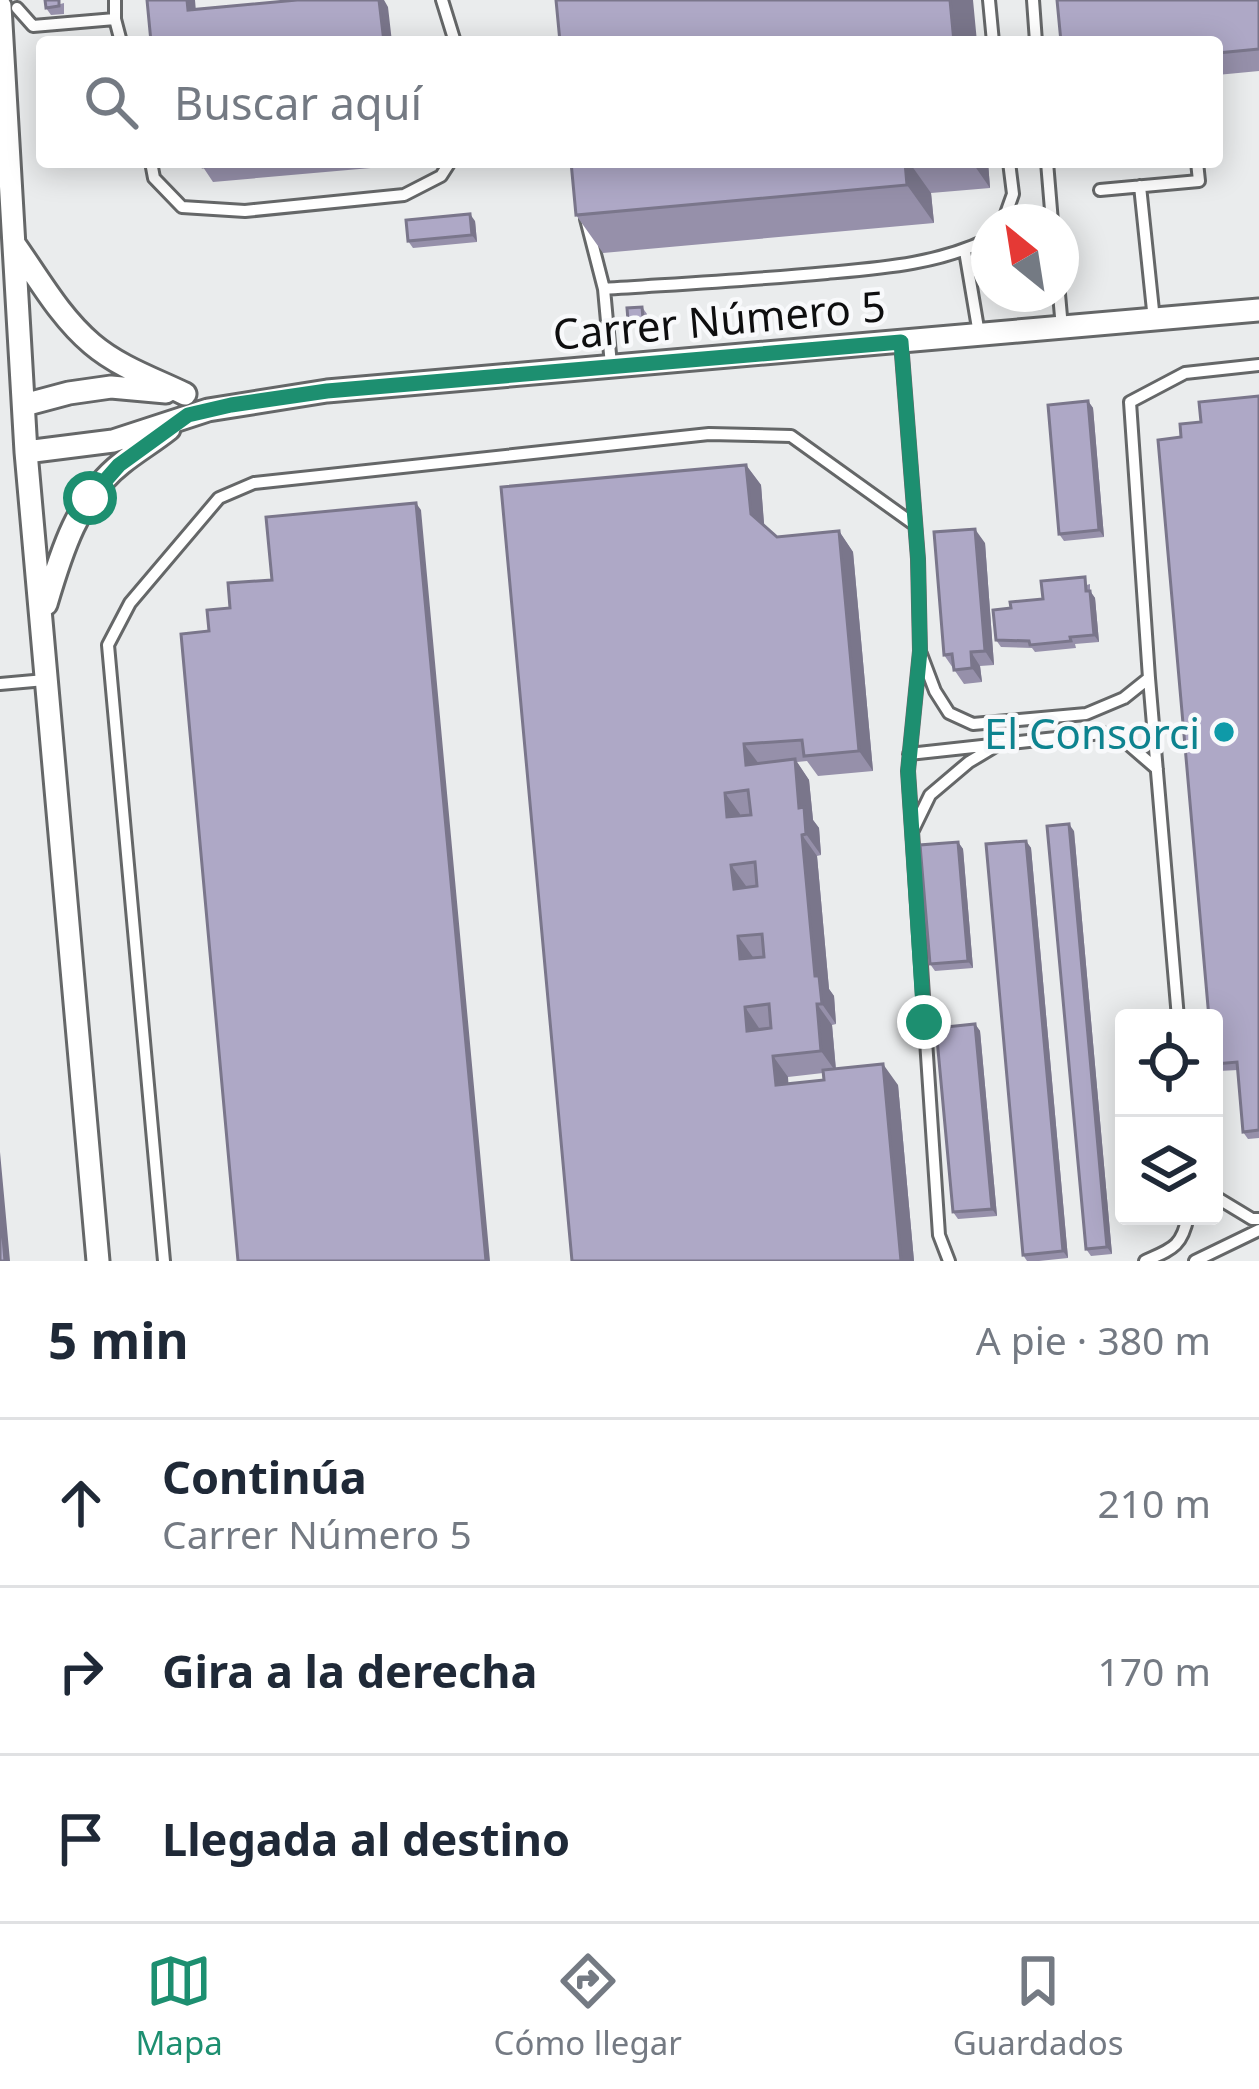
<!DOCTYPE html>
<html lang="es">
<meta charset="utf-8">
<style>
body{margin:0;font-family:"Noto Sans",sans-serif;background:#f2f2f3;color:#1f2937}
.controls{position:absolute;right:36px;bottom:36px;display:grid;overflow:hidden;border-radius:12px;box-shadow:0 6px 30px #0003}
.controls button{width:108px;height:108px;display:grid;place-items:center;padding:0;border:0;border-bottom:3px solid #e0e1e3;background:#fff;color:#1f2937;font:60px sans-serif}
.compass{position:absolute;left:971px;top:204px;width:108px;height:108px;border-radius:50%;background:#fff;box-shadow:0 6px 30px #0003;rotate:330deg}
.stop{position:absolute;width:36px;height:36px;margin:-27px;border:9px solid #1d8f70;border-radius:50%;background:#fff}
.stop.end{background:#1d8f70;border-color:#fff;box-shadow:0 3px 12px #0008}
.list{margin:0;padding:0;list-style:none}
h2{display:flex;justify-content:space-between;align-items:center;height:156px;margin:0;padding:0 48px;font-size:51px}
h2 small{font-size:39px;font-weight:400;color:#747a83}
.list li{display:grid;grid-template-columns:78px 1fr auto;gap:36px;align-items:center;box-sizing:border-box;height:168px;padding:0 48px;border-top:3px solid #e0e1e3}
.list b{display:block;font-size:45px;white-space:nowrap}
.list p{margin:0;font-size:39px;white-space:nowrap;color:#747a83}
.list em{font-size:39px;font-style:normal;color:#747a83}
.icon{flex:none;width:66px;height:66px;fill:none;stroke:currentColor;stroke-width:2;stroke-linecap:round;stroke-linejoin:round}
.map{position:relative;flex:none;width:1259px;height:1261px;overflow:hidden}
.search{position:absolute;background:#fff;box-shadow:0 6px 30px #0003;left:36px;right:36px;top:36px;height:132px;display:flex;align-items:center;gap:30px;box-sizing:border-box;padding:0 42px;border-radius:12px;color:#747a83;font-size:45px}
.sheet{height:660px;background:#fff}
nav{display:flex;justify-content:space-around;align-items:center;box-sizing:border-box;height:168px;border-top:3px solid #e0e1e3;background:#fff;font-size:33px;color:#747a83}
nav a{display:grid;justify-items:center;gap:6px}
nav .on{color:#1d8f70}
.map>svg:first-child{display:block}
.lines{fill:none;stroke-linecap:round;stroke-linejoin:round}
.lane-casing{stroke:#656768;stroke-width:16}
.street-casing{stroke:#656768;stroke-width:27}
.lane{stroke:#fff;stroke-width:10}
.street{stroke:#fff;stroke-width:21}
.wall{fill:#9690aa;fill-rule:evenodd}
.shaded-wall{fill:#7a768b}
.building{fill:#aea8c6;stroke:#7a768b;stroke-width:3;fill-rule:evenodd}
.route{stroke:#1d8f70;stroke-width:15}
.culture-dot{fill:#0f9aa8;stroke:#f8f9fb;stroke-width:4.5}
.labels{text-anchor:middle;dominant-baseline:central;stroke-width:9;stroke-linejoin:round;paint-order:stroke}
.street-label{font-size:42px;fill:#0e0e0f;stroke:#f8f9fb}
.culture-label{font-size:42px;fill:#0d838f;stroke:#f8f9fb;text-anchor:end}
</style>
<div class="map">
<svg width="1259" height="1261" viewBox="0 0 1259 1261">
<rect width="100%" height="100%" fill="#eaeced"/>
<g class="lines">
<g class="lane-casing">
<path id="lane" d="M 115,0 L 115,19 L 121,42
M 442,0 L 455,42
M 989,0 L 993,42
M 1033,0 L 1036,42
M 17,8 L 33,26 L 115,19
M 151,162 L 154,178 L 182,207 L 245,211 L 404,195 L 441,176 L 450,162
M 1047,162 L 1052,222
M 1140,186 L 1154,320
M 1100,190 L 1199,181 L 1197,162
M 586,219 L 604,289
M 1003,222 L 1013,194 L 1009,162
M 965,251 L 979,334
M 1059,294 L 1062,328
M 901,342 L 918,559 L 920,651 L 908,771 L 939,1235 L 949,1261
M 611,365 L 604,289 C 678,284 752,280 827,273 C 883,268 938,264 989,239
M 921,654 L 935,691 L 949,713 L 973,724 L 1086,714 L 1124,698 L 1149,678
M 0,684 L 45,680
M 909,754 L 1102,733 L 1120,737 L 1157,769
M 913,830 L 930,795 L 969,762 L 994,747
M 1178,1018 L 1149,678 L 1130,402 L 1185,373 L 1259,365
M 1214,1196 L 1252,1219 L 1259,1219
M 164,1261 L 108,645 L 130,603 L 219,498 L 254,483 L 709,434 L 791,436 L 915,525
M 1145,1261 C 1172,1249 1182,1247 1188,1216
M 1195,1261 L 1259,1230"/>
</g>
<g class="street-casing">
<path id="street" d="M 0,6 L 26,452 L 98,1261
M 15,245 C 39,279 60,317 92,344 C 119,367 154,379 185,394
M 24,405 L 69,393 L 111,387 L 166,392
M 26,452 L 113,441 L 208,410 L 327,391 L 1259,310
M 46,604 C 61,553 78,497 122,463 C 137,451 154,441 169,429"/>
</g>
<use href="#lane" class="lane"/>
<use href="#street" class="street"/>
</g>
<path class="wall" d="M 1259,0 L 1259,71 L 1217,75 L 1217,42 Z
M 64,3 L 64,14 L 51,15 L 46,8 Z
M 202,162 L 404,162 L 405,165 L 213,182 L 203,167 Z
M 571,162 L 988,162 L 990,188 L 931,193 L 934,223 L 603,253 L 576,215 Z
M 475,221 L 477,242 L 413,248 L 408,241 Z
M 642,307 L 647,314 L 648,326 L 633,327 L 628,320 Z
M 1259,396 L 1259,1138 L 1248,1139 L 1243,1132 L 1238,1070 L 1219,1071 L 1214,1065 L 1181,437 Z
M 1088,401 L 1093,408 L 1104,537 L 1064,541 L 1059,534 Z
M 746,465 L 761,485 L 764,526 L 777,537 L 839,531 L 853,552 L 873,771 L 818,776 L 807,761 L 797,762 L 809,780 L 813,820 L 819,828 L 821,855 L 817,856 L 829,989 L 834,996 L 836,1024 L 832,1025 L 836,1069 L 898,1085 L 914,1261 L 572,1261 ZM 823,1073 L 824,1080 L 788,1084 L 788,1077 Z
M 985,543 L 994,665 L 980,666 L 982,682 L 964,684 L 944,655 Z
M 1090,584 L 1090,591 L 1095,598 L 1099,642 L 1075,644 L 1076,648 L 1035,652 L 1032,648 L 1001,647 L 996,640 L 1011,608 Z
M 1074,831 L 1112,1254 L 1091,1256 L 1086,1249 Z
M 1026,841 L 1031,848 L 1068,1258 L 1039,1261 L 1027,1261 L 1023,1255 Z
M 958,842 L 963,849 L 973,968 L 935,971 L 930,964 Z
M 975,1024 L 980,1031 L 997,1216 L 958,1219 L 953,1212 Z"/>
<path class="shaded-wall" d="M 187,0 L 195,0 L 197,24 L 188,10 Z
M 379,0 L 384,0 L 388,7 L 392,42 L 384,42 Z
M 950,0 L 973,0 L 977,42 L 954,42 Z
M 905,162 L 909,162 L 931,193 L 934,223 L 907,185 Z
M 972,162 L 988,162 L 990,188 Z
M 470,214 L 475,221 L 477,242 L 472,235 Z
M 1088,401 L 1093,408 L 1104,537 L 1099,530 Z
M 746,465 L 761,485 L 765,535 L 751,514 Z
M 416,503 L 421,510 L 490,1261 L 486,1261 Z
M 975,529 L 985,543 L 994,665 L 985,651 Z
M 839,531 L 853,552 L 873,771 L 859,751 Z
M 1090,591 L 1095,598 L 1099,642 L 1094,635 Z
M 971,652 L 980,666 L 982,682 L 972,668 Z
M 744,744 L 759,764 L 746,765 Z
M 795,759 L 809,780 L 813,820 L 819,828 L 821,855 L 806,834 L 799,808 Z
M 725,793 L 740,814 L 742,838 L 727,817 Z
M 1069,824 L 1074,831 L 1112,1254 L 1107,1247 Z
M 802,835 L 817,856 L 829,989 L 834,996 L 836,1024 L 822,1004 L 815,976 Z
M 1026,841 L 1031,848 L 1068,1258 L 1063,1251 Z
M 958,842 L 963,849 L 973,968 L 968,961 Z
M 731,865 L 746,886 L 748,910 L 734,889 Z
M 738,936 L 753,957 L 755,980 L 740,959 Z
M 817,1004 L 832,1025 L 836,1072 L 821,1051 Z
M 745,1007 L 759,1028 L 761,1052 L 747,1031 Z
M 975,1024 L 980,1031 L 997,1216 L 992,1209 Z
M 773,1056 L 788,1077 L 790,1106 L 776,1085 Z
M 883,1064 L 898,1085 L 914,1261 L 901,1261 Z
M 0,1152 L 10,1261 L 5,1261 L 0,1202 Z"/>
<path class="building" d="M 45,0 L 59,0 L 59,6 L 46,8 Z
M 147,0 L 187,0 L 188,10 L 297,0 L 379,0 L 384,42 L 151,42 Z
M 556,0 L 950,0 L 954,42 L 560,42 Z
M 1057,0 L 1259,0 L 1259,49 L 1217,53 L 1217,42 L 1061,42 Z
M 202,162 L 266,162 L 203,167 Z
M 571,162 L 905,162 L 907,185 L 576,215 Z
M 470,214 L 472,235 L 408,241 L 406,220 Z
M 642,307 L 643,319 L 628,320 L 627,308 Z
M 1259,396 L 1259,1130 L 1243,1132 L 1237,1062 L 1214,1064 L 1214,1018 L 1209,1018 L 1158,440 L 1181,437 L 1180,424 L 1201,422 L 1199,402 Z
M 1088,401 L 1099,530 L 1059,534 L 1048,405 Z
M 746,465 L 751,514 L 777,537 L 839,531 L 859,751 L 804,756 L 802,740 L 744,744 L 746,765 L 795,759 L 799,808 L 804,807 L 806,834 L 802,835 L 815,976 L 819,976 L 822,1004 L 817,1004 L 821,1051 L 773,1056 L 776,1085 L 824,1080 L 823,1070 L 883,1064 L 901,1261 L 572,1261 L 501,487 ZM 748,790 L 751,815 L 727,817 L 725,793 ZM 755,862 L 757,886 L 734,889 L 731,865 ZM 762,934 L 764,957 L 740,959 L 738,936 ZM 769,1004 L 771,1028 L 747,1031 L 745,1007 Z
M 416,503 L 486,1261 L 238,1261 L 181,634 L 209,631 L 207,610 L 230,608 L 228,583 L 272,580 L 266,517 Z
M 975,529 L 985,651 L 971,652 L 972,668 L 954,670 L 952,654 L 944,655 L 934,532 Z
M 1085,577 L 1086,591 L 1090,591 L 1094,635 L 1070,637 L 1071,641 L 1030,645 L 1029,641 L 996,640 L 993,610 L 1011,608 L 1010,602 L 1043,599 L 1041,581 Z
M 1069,824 L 1107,1247 L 1086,1249 L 1047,826 Z
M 1026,841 L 1063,1251 L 1023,1255 L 986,844 Z
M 958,842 L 968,961 L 930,964 L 920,845 Z
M 975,1024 L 992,1209 L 953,1212 L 936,1028 Z
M 0,1202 L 5,1261 L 0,1261 Z"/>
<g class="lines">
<path class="route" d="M 90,498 L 119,465 L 188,415 L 231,405 L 327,391 L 901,342 L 918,559 L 920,651 L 908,771 L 924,1022"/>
</g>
<circle class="culture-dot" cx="1224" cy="732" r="12"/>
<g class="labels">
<g class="street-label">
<text transform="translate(719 319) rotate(-5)">Carrer Número 5</text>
</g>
<g class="culture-label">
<text x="1200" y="732">El Consorci</text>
</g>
</g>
</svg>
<div class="controls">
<button><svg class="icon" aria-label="locate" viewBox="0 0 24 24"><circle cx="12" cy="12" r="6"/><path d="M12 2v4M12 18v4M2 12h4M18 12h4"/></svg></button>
<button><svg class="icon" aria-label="layers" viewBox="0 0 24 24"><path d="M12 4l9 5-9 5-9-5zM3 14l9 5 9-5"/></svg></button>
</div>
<svg class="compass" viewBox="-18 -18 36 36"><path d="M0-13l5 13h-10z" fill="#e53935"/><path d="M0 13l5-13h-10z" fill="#747a83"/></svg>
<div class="stop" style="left:90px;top:498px"></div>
<div class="stop end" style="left:924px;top:1022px"></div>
<div class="search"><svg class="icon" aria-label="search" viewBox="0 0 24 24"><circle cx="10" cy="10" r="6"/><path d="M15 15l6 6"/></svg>Buscar aquí</div>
</div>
<section class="sheet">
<h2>5 min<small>A pie · 380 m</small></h2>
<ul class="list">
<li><svg class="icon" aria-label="ahead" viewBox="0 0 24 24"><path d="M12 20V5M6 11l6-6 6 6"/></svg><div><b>Continúa</b><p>Carrer Número 5</p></div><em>210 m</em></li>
<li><svg class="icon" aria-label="right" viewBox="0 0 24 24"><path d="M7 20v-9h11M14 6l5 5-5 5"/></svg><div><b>Gira a la derecha</b></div><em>170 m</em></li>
<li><svg class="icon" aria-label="arrive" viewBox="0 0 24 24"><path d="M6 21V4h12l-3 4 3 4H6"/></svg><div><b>Llegada al destino</b></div></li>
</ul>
</section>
<nav>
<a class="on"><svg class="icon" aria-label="map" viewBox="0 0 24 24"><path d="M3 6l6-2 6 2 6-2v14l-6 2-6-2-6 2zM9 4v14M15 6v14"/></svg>Mapa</a>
<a><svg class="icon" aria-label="directions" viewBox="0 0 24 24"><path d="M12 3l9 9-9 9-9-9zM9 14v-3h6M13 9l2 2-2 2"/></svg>Cómo llegar</a>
<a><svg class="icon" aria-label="saved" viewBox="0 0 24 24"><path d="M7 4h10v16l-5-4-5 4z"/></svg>Guardados</a>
</nav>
